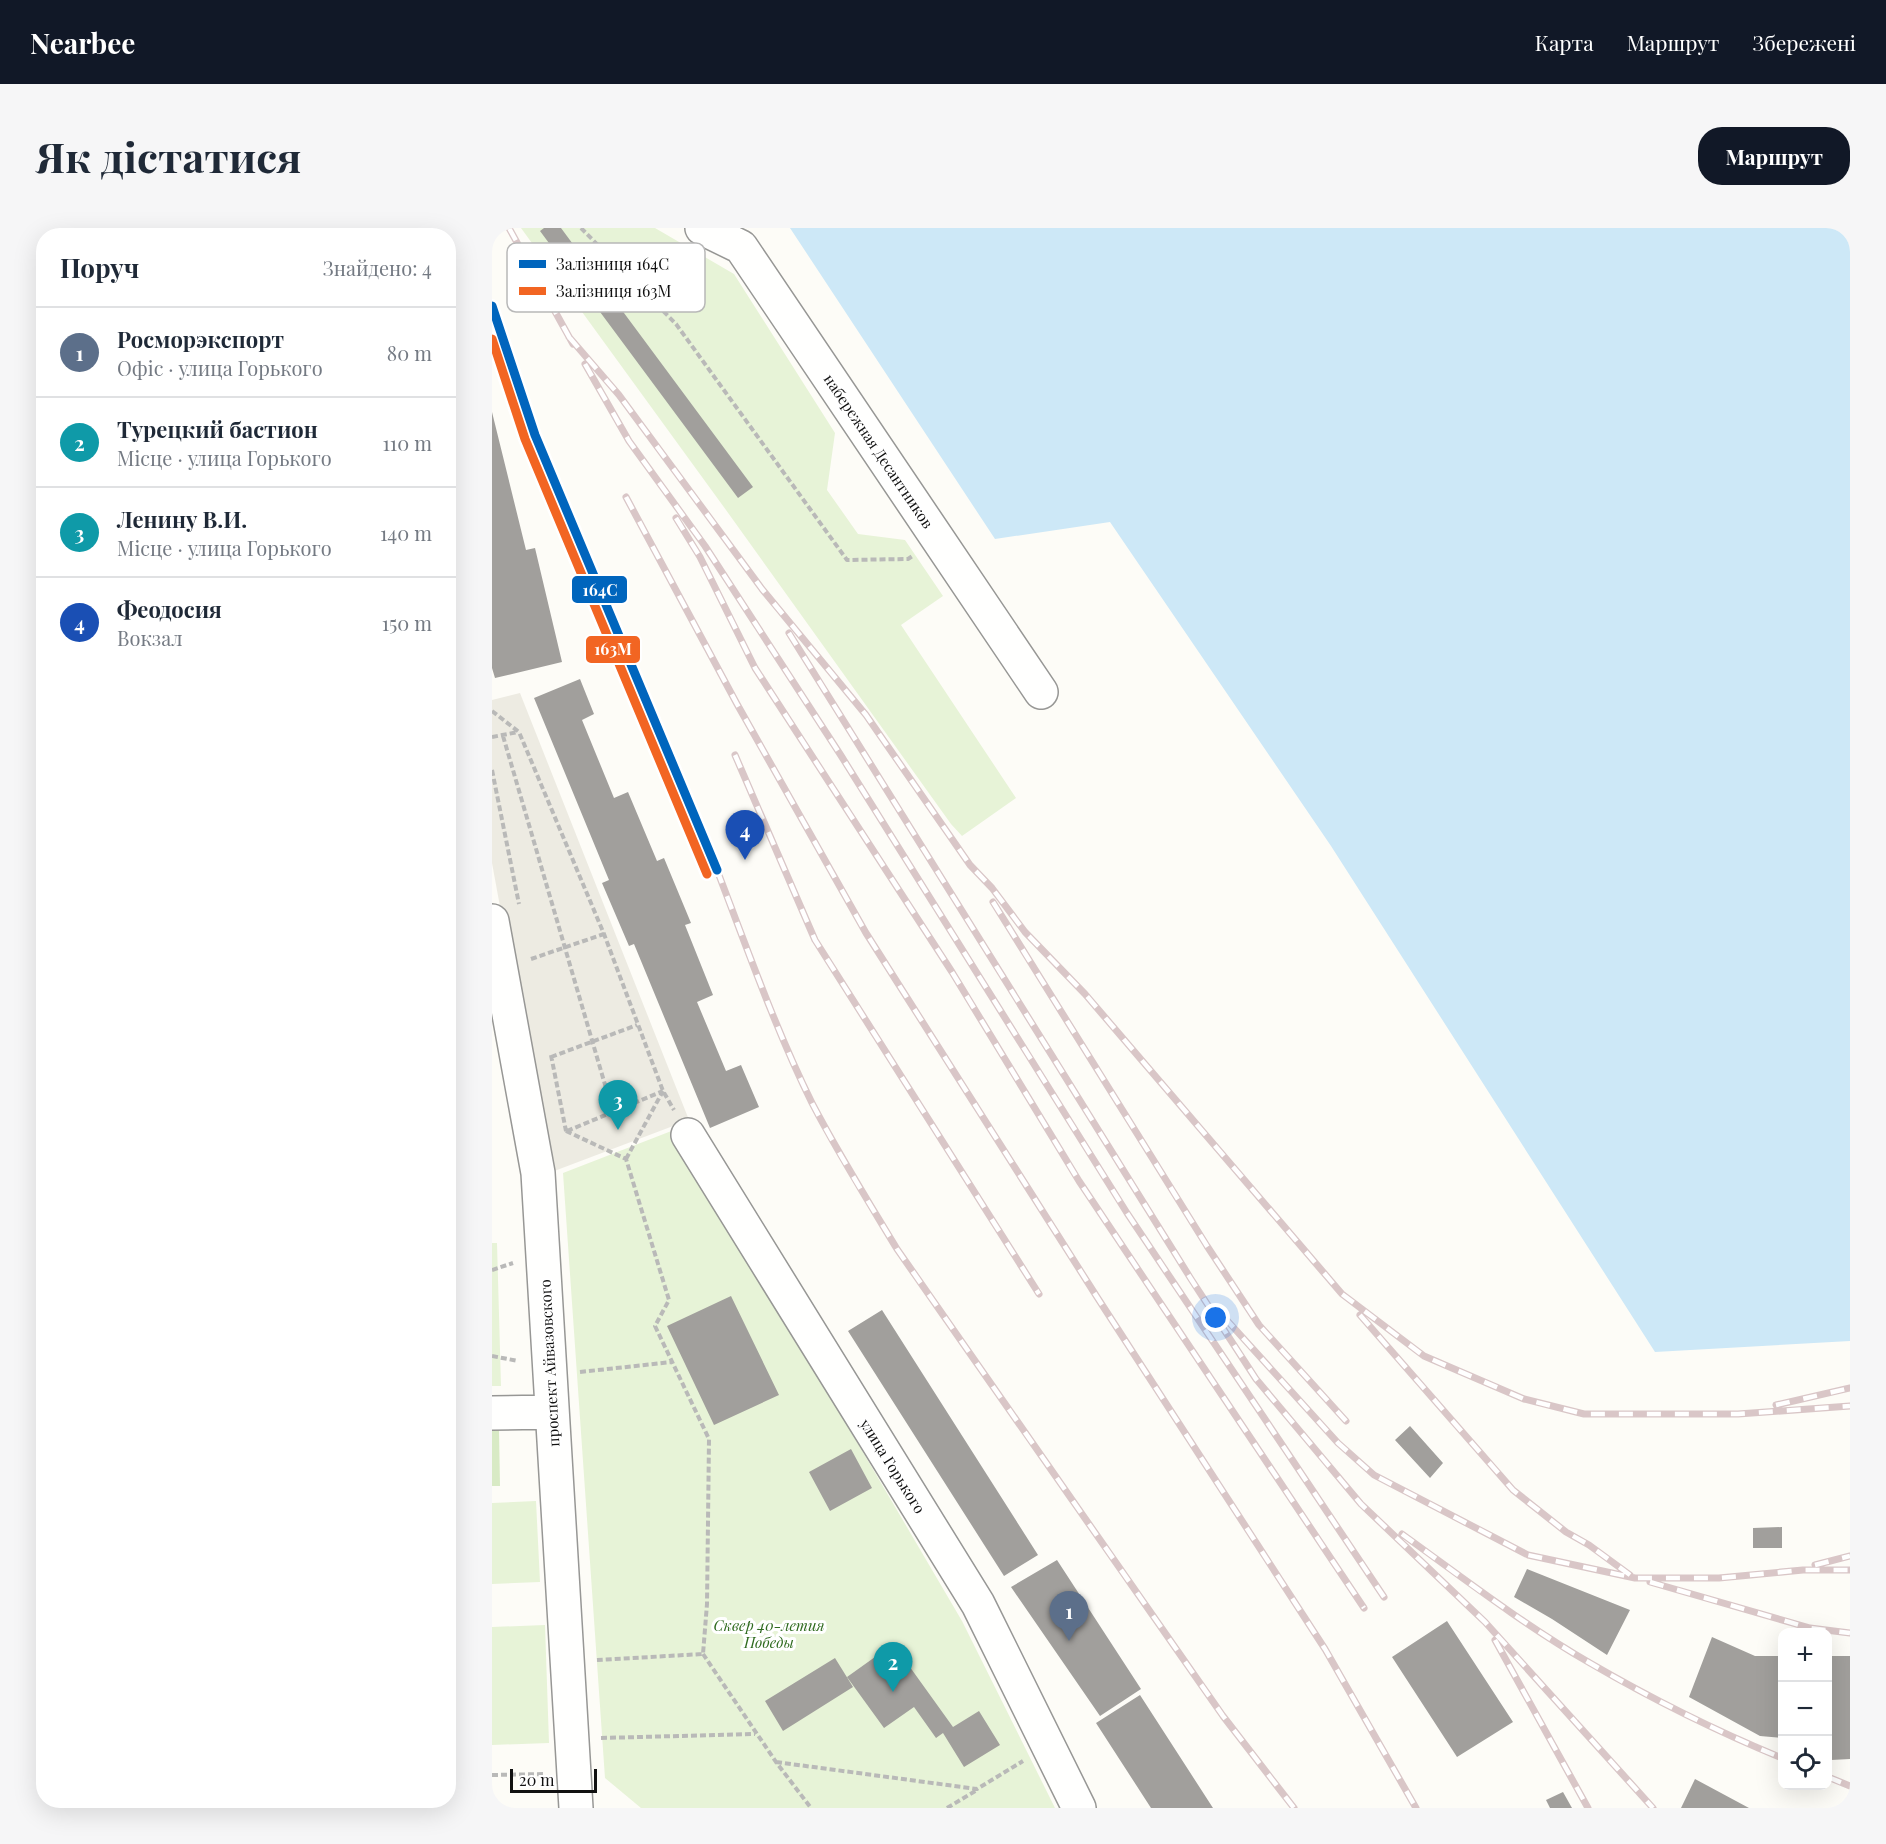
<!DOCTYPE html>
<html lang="uk">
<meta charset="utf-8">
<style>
body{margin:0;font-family:"Playfair Display",serif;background:#f6f6f7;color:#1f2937}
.controls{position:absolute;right:18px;bottom:18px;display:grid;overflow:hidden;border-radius:12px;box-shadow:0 6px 24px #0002}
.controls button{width:54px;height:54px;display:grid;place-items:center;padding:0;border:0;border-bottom:2px solid #e0e1e3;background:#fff;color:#1f2937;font:30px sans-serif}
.scale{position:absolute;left:18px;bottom:15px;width:87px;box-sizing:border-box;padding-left:6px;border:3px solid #111;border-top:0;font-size:16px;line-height:21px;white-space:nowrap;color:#111;-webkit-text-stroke:4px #fff;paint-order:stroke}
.you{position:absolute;left:724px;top:1090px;width:21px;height:21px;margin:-15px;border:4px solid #fff;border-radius:50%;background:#1a73e8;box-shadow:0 0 0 9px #1a73e833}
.badge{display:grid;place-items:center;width:39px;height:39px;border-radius:50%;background:#111827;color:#fff;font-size:20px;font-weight:700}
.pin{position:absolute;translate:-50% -50px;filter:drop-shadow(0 2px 3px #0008)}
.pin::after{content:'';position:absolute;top:32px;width:21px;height:18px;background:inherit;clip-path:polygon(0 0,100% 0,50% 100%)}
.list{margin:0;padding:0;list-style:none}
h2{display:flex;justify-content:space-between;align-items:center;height:78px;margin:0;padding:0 24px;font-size:26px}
h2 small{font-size:20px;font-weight:400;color:#747a83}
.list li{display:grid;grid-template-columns:39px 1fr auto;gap:18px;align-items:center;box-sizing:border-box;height:90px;padding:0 24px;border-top:2px solid #e0e1e3}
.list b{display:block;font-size:22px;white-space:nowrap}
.list p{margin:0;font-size:20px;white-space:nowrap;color:#747a83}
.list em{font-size:20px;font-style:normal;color:#747a83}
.icon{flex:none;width:33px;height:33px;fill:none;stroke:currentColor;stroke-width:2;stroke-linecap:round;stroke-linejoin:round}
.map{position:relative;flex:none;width:1358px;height:1580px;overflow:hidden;border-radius:24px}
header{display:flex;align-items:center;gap:36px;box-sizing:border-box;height:84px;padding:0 30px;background:#111827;color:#fff}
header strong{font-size:28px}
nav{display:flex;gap:33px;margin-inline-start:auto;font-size:21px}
.intro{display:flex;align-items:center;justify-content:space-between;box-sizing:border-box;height:144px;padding:0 36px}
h1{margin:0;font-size:42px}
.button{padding:15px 27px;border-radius:24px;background:#111827;color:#fff;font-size:21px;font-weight:700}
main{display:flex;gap:36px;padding:0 36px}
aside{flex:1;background:#fff;border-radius:24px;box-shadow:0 6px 24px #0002}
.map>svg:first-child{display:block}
.green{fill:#e7f3d7}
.forest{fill:#d8eac5}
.plaza{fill:#edebe2}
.water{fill:#cde8f7}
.building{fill:#a19f9c}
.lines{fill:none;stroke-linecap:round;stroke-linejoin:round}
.minor-casing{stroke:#979795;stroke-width:36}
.path{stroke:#b9b9b8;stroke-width:4;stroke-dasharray:6 3;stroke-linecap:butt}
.minor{stroke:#fffffe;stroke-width:33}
.rail-casing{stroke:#d9c6c7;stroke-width:7}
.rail{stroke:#fff;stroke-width:4.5;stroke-dasharray:14;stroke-linecap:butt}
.rail-1-casing{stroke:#fff;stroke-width:14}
.rail-2-casing{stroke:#fff;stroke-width:14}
.rail-1{stroke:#0065bd;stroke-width:9}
.rail-2{stroke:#f26522;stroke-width:9}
.labels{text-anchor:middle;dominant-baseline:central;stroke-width:6;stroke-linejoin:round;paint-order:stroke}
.street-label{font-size:15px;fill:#111;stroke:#fff}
.park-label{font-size:15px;font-style:italic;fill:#2f6b1f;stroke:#fff}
.key{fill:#fff;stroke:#b8b8b8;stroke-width:1.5}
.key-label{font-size:16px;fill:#111}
.line-badge{stroke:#fff;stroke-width:2}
.badge-label{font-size:16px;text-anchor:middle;font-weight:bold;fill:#fff}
</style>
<header>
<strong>Nearbee</strong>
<nav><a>Карта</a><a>Маршрут</a><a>Збережені</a></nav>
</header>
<div class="intro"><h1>Як дістатися</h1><a class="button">Маршрут</a></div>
<main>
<aside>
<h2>Поруч<small>Знайдено: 4</small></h2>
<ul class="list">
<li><span class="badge" style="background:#5c6f8a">1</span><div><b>Росморэкспорт</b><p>Офіс · улица Горького</p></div><em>80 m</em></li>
<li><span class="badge" style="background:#0f9aa8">2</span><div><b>Турецкий бастион</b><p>Місце · улица Горького</p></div><em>110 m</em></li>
<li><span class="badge" style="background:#0f9aa8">3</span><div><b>Ленину В.И.</b><p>Місце · улица Горького</p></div><em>140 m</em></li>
<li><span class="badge" style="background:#1a4fb4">4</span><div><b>Феодосия</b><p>Вокзал</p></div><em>150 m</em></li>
</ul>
</aside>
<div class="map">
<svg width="1358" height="1580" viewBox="0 0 1358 1580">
<rect width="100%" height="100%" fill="#fdfcf7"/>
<path class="green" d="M 29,0 L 163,0 L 242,46 L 343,205 L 335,262 L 366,306 L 413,312 L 451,368 L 409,397 L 524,570 L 470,608 L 459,596 L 234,282 Z
M 182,902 L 470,1393 L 563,1580 L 149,1580 L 113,1550 L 71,945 Z
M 0,1015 L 5,1015 L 9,1158 L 0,1158 Z
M 44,1273 L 48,1354 L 0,1356 L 0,1275 Z
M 53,1397 L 57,1515 L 0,1517 L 0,1399 Z"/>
<path class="forest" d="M 0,1202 L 7,1202 L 8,1258 L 0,1258 Z"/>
<path class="plaza" d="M 28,465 L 197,892 L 57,945 L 0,635 L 0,472 Z"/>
<path class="water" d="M 298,0 L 1358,0 L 1358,1113 L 1163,1124 L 839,618 L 618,294 L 503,311 Z"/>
<path class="building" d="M 52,0 L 69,0 L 261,259 L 246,270 L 48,3 Z
M 0,184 L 34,322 L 43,320 L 70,434 L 3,450 L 0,440 Z
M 88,451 L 102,486 L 90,492 L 122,570 L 136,564 L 165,633 L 172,630 L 199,695 L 193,697 L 221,767 L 205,774 L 234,843 L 249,837 L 267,879 L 218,900 L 142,716 L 137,718 L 110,655 L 117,652 L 42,470 Z
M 239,1068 L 287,1167 L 222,1197 L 175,1098 Z
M 390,1082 L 546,1327 L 512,1348 L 356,1103 Z
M 918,1198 L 951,1235 L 938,1250 L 903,1212 Z
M 359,1221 L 380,1260 L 338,1283 L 317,1244 Z
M 1290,1299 L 1290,1320 L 1261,1320 L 1261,1300 Z
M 565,1332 L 649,1461 L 608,1488 L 519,1359 Z
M 1035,1341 L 1138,1382 L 1115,1427 L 1060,1391 L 1022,1369 Z
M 955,1393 L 1021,1494 L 965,1529 L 900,1429 Z
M 1220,1409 L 1263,1428 L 1290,1428 L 1290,1510 L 1268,1508 L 1197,1469 Z
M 410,1428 L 461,1499 L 487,1483 L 508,1517 L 472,1539 L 451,1505 L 444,1510 L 422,1479 L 392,1500 L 355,1449 L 383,1429 L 392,1441 Z
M 1336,1428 L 1358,1428 L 1358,1531 L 1339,1532 L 1339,1513 L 1336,1513 Z
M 343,1430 L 361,1459 L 291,1503 L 273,1473 Z
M 648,1467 L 721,1580 L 659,1580 L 604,1495 Z
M 1203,1551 L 1257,1580 L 1189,1580 Z
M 1071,1564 L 1080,1580 L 1058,1580 L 1054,1572 Z"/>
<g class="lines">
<g class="minor-casing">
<path id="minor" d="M 210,0 L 249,19 L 549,464
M 0,693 L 46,945 L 84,1580
M 196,907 L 486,1376 L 587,1580
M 0,1185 L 60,1184"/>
</g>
<path class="path" d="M 89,0 L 184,96 L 355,332 L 416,331 L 422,327
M 0,483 L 27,504 L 112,706 L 171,863 L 182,882
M 11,508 L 121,884
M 0,509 L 26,504
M 0,542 L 27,676
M 39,731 L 112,706
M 59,827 L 74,903
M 59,829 L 145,797
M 74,903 L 134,931 L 177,1072 L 163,1098 L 217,1211 L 215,1376 L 211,1426 L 105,1432
M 75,903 L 171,863
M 134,931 L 171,863
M 0,1042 L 21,1035
M 0,1128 L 26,1133
M 88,1144 L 180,1134
M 211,1426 L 284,1534 L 319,1580
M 109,1510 L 263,1506
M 284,1534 L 485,1561 L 531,1533
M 0,1547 L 53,1546
M 455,1580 L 485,1562"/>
<use href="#minor" class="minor"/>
<g class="rail-casing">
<path id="rail" d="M 17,0 L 81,116
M 77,109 L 127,167 L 270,361 L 374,487 L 478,637 L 500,660 L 533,704 L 593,766 L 850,1066 L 932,1128 L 1032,1171 L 1092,1186 L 1246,1186 L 1358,1178
M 93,136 L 137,213 L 213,318 L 348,526 L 635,985 L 892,1369
M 134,269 L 245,476 L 374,705 L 605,1069 L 833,1421 L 924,1580
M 184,290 L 208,329 L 263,440 L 460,744 L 587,953 L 872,1380
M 297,405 L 699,1051 L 764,1151 L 869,1276 L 993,1394 L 1161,1580
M 243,527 L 323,712 L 547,1066
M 225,642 C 255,720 283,800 320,875 C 346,925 376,973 405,1021 L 731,1488 L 802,1580
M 501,674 L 715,1018 L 767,1097 L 854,1193
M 868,1087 L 1021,1262 L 1074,1304 L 1097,1317 L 1138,1347
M 732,1089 L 846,1215 L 882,1247 L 1036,1327 L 1143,1350 L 1227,1350 L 1311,1342 L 1358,1342
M 1284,1177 L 1358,1160
M 910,1306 C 971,1350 1032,1397 1098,1435 C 1160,1471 1224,1503 1290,1530
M 1323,1337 L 1358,1328
M 1158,1354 L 1318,1400 L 1358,1405
M 1003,1412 L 1096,1580
M 1336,1549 L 1358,1558"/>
</g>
<use href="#rail" class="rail"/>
<g class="rail-1-casing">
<path id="rail-1" d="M 0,78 L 43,207 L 225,642"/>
</g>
<g class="rail-2-casing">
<path id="rail-2" d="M 0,111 L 33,211 L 215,646"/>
</g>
<use href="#rail-1" class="rail-1"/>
<use href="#rail-2" class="rail-2"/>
</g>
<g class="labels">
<g class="street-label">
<text transform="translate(387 223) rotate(56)">набережная Десантников</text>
<text transform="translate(57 1135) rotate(-93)">проспект Айвазовского</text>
<text transform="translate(401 1238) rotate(58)">улица Горького</text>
</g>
<g class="park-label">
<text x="277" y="1397">Сквер 40-летия<tspan x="277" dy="17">Победы</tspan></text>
</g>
</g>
<rect x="15" y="15" width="198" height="69" rx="9" class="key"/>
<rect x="27" y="32" width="27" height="8" fill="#0065bd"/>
<rect x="27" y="59" width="27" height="8" fill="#f26522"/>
<g class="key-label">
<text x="64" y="42">Залізниця 164С</text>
<text x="64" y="69">Залізниця 163М</text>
</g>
<g class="line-badge">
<rect x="79" y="347" width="57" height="29" rx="6" fill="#0065bd"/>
<rect x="93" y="407" width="56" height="29" rx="6" fill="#f26522"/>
</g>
<g class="badge-label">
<text x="108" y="368">164С</text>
<text x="121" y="427">163М</text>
</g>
</svg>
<div class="controls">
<button>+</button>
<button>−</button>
<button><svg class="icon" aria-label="locate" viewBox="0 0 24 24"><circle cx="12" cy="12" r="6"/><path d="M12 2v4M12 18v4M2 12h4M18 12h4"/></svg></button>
</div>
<div class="scale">20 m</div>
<div class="you"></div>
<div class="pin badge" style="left:577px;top:1413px;background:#5c6f8a">1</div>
<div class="pin badge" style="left:401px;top:1464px;background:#0f9aa8">2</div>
<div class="pin badge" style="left:126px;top:902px;background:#0f9aa8">3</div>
<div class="pin badge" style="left:253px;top:632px;background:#1a4fb4">4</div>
</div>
</main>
